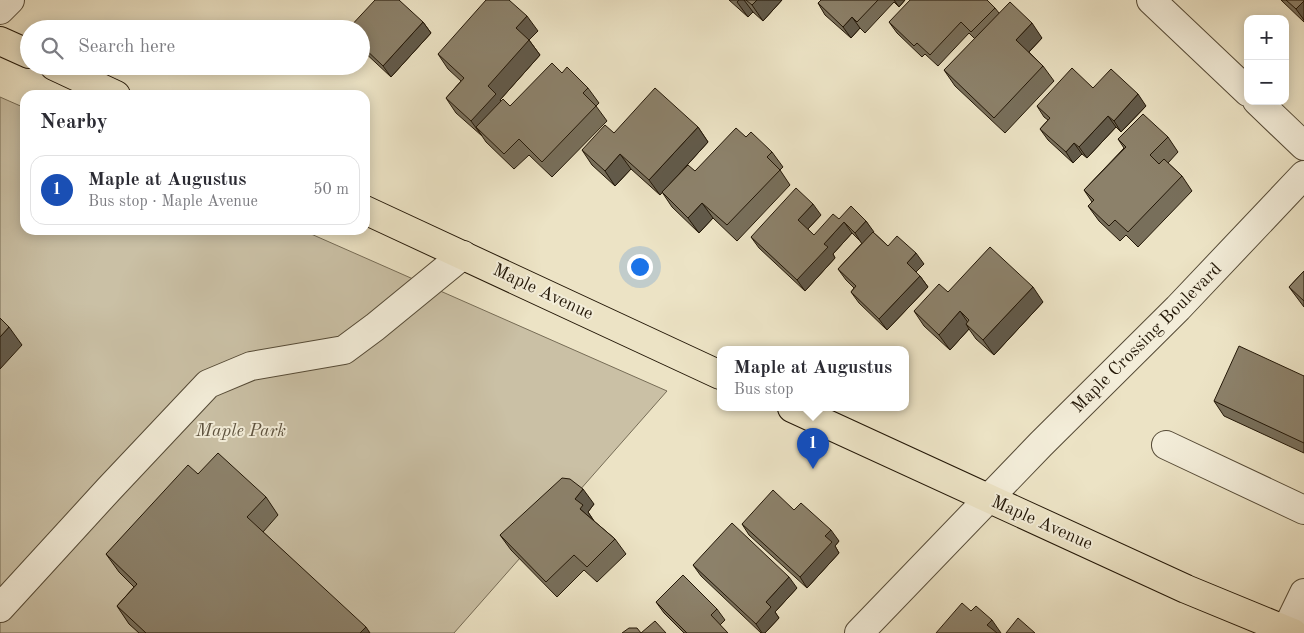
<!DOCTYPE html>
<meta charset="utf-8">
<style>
body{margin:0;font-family:"Old Standard TT",serif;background:#f2f2f3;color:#2b2b33}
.controls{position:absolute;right:15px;top:15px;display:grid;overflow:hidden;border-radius:10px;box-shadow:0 2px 12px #0003}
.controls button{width:45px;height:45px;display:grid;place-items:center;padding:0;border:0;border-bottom:1px solid #e1e1e2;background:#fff;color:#2b2b33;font:25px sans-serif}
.you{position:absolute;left:639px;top:266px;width:18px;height:18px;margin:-12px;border:4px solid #fff;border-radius:50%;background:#1a73e8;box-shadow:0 0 0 8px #1a73e833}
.badge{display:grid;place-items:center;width:32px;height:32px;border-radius:50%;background:#0b8043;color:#fff;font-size:16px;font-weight:700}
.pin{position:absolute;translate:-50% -41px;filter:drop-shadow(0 1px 2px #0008)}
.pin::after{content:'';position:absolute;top:26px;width:18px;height:15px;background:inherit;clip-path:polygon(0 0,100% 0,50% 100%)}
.popup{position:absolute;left:717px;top:346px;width:192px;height:65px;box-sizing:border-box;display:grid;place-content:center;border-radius:10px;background:#fff;filter:drop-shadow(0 1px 4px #0005);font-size:16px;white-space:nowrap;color:#7c7c81}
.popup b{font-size:19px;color:#2b2b33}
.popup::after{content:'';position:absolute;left:50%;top:100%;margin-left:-10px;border:10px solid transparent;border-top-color:#fff}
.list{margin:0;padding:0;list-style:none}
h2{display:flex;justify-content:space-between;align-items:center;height:65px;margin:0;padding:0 20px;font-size:21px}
h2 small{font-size:16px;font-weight:400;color:#7c7c81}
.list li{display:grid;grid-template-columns:32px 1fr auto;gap:15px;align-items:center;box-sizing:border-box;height:70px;margin:0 10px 10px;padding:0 10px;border:1px solid #e1e1e2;border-radius:15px}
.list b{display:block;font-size:19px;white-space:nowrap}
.list p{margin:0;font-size:16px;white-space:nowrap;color:#7c7c81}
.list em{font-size:16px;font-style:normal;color:#7c7c81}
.icon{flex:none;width:28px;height:28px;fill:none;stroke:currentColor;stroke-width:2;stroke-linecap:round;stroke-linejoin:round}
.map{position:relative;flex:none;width:1304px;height:633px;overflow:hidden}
.search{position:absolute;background:#fff;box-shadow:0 2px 12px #0003;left:20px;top:20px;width:350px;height:55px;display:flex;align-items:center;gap:12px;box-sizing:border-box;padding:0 18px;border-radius:28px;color:#7c7c81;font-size:19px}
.panel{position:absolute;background:#fff;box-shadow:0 2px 12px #0003;left:20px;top:90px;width:350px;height:145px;border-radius:15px}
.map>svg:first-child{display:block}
.green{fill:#cac0a5;stroke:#766c56}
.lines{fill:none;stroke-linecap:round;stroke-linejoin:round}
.minor-casing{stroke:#554a36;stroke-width:30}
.major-casing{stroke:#231707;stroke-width:30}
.minor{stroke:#f3edd9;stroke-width:28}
.major{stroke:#ece3c5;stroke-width:28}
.wall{fill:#786f5b;stroke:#231707}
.shaded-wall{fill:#625a4a;stroke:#231707}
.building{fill:#8c816a;stroke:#231707}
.labels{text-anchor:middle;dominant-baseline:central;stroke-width:4;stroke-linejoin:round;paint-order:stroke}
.street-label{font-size:18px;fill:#231707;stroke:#f3edd9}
.park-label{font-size:18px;font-style:italic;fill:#5d523e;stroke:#f3edd9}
</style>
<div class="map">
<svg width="1304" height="633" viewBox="0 0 1304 633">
<rect width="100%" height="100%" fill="#ece3c5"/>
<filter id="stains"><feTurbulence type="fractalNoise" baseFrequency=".004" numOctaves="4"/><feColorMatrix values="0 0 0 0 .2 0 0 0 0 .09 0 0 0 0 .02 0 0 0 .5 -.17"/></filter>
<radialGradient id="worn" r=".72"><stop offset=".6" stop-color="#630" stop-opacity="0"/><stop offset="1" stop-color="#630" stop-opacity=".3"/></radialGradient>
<path class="green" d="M 0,97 L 25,108 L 25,230 L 302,230 L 667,391 L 454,633 L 0,633 Z"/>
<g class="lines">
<g class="minor-casing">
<path id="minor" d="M 1151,0 L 1248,92
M 0,10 L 10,0
M 1257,101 L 1304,146
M 1166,445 L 1304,510
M 0,608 L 109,489 L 208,384 L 251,366 L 344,350 L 375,327 L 463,255
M 1286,630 L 1304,593
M 859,633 L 1041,444 L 1178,308 L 1304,175"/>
</g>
<g class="major-casing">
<path id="major" d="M 0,41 L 29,54
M 54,66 L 116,95
M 365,210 L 720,375
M 792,408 L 1186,589 L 1293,633"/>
</g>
<use href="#minor" class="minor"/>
<use href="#major" class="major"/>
</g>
<path class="wall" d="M 729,0 L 782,0 L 763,21 L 753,12 L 748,17 Z
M 821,0 L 905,0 L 899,7 L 894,2 L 865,33 L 860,28 L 851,38 L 825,15 L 818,3 Z
M 1281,0 L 1304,0 L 1304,22 L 1282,1 Z
M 995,8 L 999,13 L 1042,38 L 1029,52 L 1043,66 L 1054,81 L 1005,133 L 955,86 L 944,70 L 975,39 L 969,33 L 938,66 L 925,54 L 922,57 L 897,33 L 889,22 Z
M 423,22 L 431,33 L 391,77 L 361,49 L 361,29 Z
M 538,31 L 529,40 L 540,55 L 500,100 L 501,101 L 510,106 L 562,73 L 588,88 L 599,103 L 596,106 L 607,121 L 552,177 L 529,155 L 514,169 L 486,142 L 482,136 L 456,113 L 446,98 L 461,81 L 448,69 L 438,54 Z
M 1093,88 L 1146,106 L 1121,132 L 1116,127 L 1087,158 L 1082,154 L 1073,163 L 1048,140 L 1040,129 L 1048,120 L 1044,117 L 1037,106 Z
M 698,127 L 708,142 L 679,174 L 695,171 L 746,137 L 772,152 L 783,167 L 780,170 L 790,185 L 737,241 L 713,218 L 699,233 L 672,207 L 662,192 L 660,195 L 631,169 L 615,186 L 592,165 L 582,150 L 614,133 Z
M 1168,137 L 1178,152 L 1168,163 L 1182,176 L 1192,191 L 1138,247 L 1126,235 L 1120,241 L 1099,221 L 1088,206 L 1092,202 L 1084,190 L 1124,148 L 1118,139 Z
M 821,215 L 808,229 L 814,235 L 839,219 L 866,221 L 873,232 L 888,246 L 924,264 L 916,272 L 920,276 L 928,287 L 887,330 L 859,303 L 851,292 L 854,288 L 846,280 L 838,269 L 862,243 L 852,233 L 833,254 L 835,258 L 805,291 L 759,248 L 751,237 Z
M 1304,271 L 1304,307 L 1289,287 Z
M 948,292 L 1043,302 L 994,355 L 976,339 L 969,329 L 950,350 L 924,326 L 914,311 Z
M 1304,376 L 1304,453 L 1224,416 L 1214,401 Z
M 198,474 L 266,497 L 278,515 L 263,532 L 370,633 L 139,633 L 129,624 L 117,606 L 134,587 L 119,572 L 106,554 Z
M 594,504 L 588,512 L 594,521 L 615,539 L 626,554 L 597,582 L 584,570 L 557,597 L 511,550 L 500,535 Z
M 794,510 L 839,541 L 835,546 L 839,553 L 807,588 L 749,535 L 742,524 Z
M 693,565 L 797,588 L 775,612 L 779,618 L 765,633 L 761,633 L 701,576 Z
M 656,602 L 717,609 L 725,620 L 720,625 L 728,633 L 684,633 L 664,613 Z"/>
<path class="shaded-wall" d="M 739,0 L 744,0 L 753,12 L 748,17 L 737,2 Z
M 757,0 L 782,0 L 763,21 L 752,5 Z
M 894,0 L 905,0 L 899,7 Z
M 1304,1 L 1304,20 L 1296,9 Z
M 527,16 L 538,31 L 529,40 L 540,55 L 500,100 L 506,109 L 476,127 L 482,136 L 471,121 L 516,28 Z
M 852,17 L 860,28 L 851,38 L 843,27 Z
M 423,22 L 431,33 L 391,77 L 383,66 Z
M 1032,23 L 1042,38 L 1026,55 L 1016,40 Z
M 1138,94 L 1146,106 L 1121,132 L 1114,121 Z
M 1108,116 L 1116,127 L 1087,158 L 1079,147 Z
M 698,127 L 708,142 L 660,195 L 649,180 Z
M 1074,143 L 1082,154 L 1073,163 L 1066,152 Z
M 620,154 L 631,169 L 615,186 L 605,171 Z
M 702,203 L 713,218 L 699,233 L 688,218 Z
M 813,204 L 821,215 L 806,231 L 798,220 Z
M 866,221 L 874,232 L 862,244 L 855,233 Z
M 844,222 L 852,233 L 833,254 L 835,258 L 805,291 L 797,280 L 824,244 Z
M 916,253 L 924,264 L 914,274 L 907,263 Z
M 920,276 L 928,287 L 887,330 L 879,319 Z
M 1033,287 L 1043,302 L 994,355 L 983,340 Z
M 960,311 L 971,327 L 966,324 L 969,329 L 950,350 L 939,335 Z
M 9,327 L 22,345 L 0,369 L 0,337 Z
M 583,489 L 594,504 L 588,512 L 594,521 L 580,509 L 575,499 Z
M 831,530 L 839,541 L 835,546 L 839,553 L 807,588 L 800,577 L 825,536 Z
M 789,577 L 797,588 L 775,612 L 779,618 L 765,633 L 762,633 L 756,624 L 766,602 Z
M 992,620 L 1001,633 L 993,633 L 987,625 Z
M 366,627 L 370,633 L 360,633 Z"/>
<path class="building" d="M 375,0 L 399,0 L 423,22 L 383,66 L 361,45 L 361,29 L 348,29 Z
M 486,0 L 509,0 L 527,16 L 516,28 L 529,40 L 488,86 L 496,94 L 471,121 L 446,98 L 464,78 L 438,54 Z
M 746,0 L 757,0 L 752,5 Z
M 821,0 L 878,0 L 857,22 L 852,17 L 843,27 L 818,3 Z
M 910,0 L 987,0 L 995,8 L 971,32 L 961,22 L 930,55 L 917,43 L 914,46 L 889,22 Z
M 1286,0 L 1304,0 L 1304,1 L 1296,9 Z
M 1010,2 L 1032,23 L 1016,40 L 1043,66 L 994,118 L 944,70 Z
M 552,63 L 562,73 L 567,67 L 588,88 L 583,93 L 596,106 L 542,162 L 519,139 L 504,154 L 476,127 L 503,99 L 510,106 Z
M 1072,68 L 1093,88 L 1111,69 L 1138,94 L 1114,121 L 1108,116 L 1079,147 L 1074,143 L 1066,152 L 1040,129 L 1050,118 L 1037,106 Z
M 655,88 L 698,127 L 649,180 L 620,154 L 605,171 L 582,150 L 605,125 L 614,133 Z
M 1143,114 L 1168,137 L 1150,155 L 1159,164 L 1164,159 L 1182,176 L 1128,232 L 1115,220 L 1109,226 L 1088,206 L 1094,200 L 1084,190 L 1126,147 L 1118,139 Z
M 736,128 L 746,137 L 751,132 L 772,152 L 767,157 L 780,170 L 727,225 L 702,203 L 688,218 L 662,192 L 688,165 L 695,171 Z
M 796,188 L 813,204 L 798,220 L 814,235 L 833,214 L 839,219 L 851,206 L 866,221 L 855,233 L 844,222 L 824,244 L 828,247 L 797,280 L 751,237 Z
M 873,232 L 888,246 L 897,236 L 916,253 L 907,263 L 920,276 L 879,319 L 851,292 L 856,286 L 838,269 Z
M 990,247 L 1033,287 L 983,340 L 966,324 L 969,320 L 960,311 L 939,335 L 914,311 L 939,284 L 948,292 Z
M 1304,271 L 1304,301 L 1289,287 Z
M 0,318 L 9,327 L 0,337 Z
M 1239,346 L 1304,376 L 1304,443 L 1214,401 Z
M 218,453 L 266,497 L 247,517 L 366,627 L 360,633 L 146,633 L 117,606 L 137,584 L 106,554 L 188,465 L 198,474 Z
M 562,478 L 570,479 L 583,489 L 575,499 L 583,505 L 580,509 L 615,539 L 587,567 L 574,555 L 546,582 L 500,535 Z
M 773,490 L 794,510 L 801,503 L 831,530 L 825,536 L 832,542 L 800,577 L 742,524 Z
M 732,523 L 789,577 L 766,602 L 771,607 L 756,624 L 693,565 Z
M 683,575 L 717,609 L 711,615 L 728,633 L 687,633 L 656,602 Z
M 962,603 L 971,611 L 976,606 L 992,620 L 987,625 L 997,633 L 936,633 Z
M 1018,618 L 1035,633 L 1006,633 Z
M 655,621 L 666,633 L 641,633 Z
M 629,628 L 637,628 L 641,633 L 622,633 Z"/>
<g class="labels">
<g class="street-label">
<text transform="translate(543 292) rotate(25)">Maple Avenue</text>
<text transform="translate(1147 338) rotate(-45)">Maple Crossing Boulevard</text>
<text transform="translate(1042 523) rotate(24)">Maple Avenue</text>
</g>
<g class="park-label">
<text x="241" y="431">Maple Park</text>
</g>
</g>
<rect width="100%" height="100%" filter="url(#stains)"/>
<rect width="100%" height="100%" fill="url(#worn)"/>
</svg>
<div class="controls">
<button>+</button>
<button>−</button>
</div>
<div class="you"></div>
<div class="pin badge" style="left:813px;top:469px;background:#1a4fb4">1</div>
<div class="popup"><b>Maple at Augustus</b>Bus stop</div>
<div class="search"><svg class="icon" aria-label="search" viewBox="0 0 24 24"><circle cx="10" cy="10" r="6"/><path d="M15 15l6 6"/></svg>Search here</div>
<section class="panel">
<h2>Nearby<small></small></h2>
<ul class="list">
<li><span class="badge" style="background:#1a4fb4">1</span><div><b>Maple at Augustus</b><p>Bus stop · Maple Avenue</p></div><em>50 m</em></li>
</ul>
</section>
</div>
